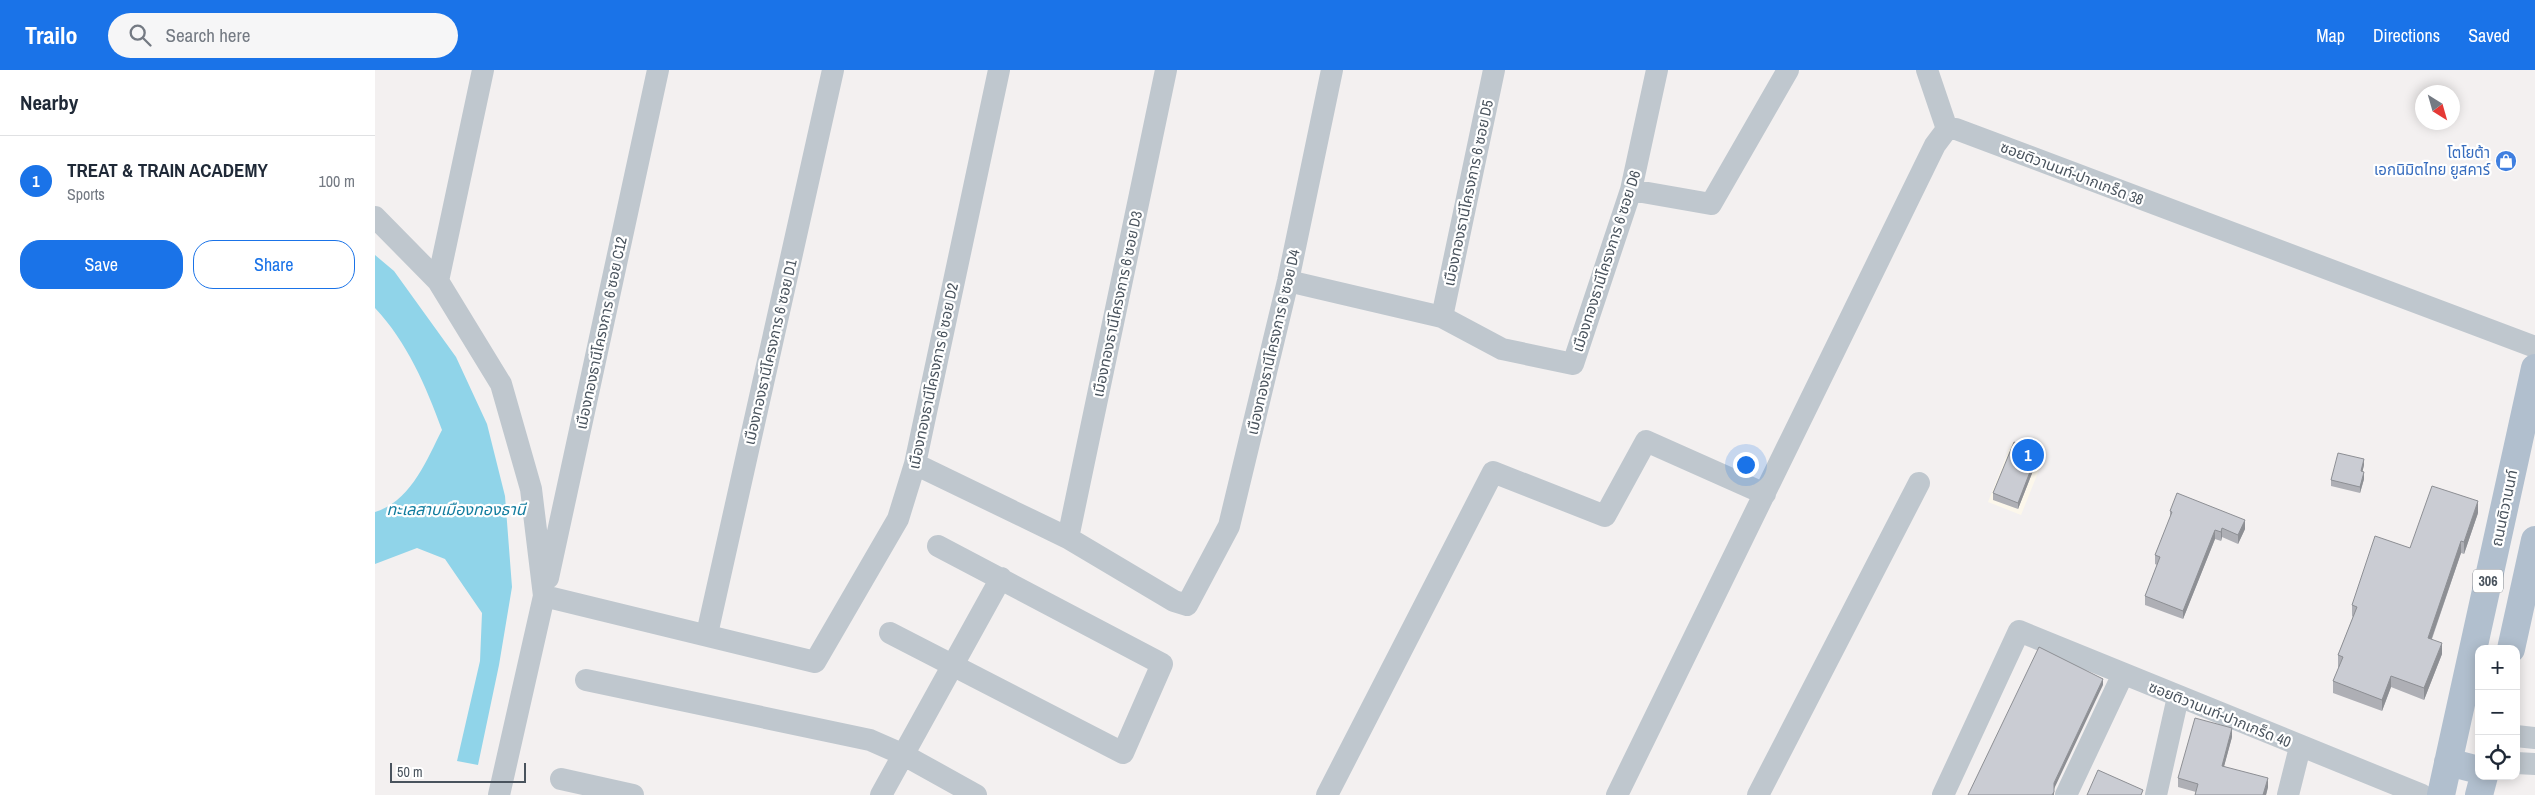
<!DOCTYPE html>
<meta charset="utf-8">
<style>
body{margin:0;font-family:"Archivo Narrow","Noto Sans Thai",sans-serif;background:#f6f6f7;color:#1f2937}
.controls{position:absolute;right:15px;bottom:15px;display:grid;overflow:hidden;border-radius:10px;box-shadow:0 2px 12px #0003}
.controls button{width:45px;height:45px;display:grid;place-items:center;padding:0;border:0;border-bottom:1px solid #e0e1e3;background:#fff;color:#1f2937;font:25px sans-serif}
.compass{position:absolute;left:2040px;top:15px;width:45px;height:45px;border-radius:50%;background:#fff;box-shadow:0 2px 12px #0003;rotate:143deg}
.scale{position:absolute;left:15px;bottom:12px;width:136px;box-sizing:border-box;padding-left:5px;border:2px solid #49535d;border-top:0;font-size:14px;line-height:18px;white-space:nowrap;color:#49535d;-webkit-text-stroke:4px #fff;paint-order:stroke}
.you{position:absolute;left:1370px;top:394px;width:18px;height:18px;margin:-12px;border:4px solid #fff;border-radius:50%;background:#1a73e8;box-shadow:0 0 0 8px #1a73e833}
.badge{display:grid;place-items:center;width:32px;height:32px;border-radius:50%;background:#1a73e8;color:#fff;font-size:16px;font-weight:700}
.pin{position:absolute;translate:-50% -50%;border:2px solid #fff;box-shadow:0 1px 5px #0006}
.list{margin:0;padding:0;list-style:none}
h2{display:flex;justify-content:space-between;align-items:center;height:65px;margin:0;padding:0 20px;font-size:21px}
h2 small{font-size:16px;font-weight:400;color:#747a83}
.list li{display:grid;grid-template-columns:32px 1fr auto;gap:15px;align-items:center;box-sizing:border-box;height:90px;padding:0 20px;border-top:1px solid #e0e1e3}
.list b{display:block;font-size:19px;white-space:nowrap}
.list p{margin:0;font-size:16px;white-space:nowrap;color:#747a83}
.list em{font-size:16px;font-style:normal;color:#747a83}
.actions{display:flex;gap:10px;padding:15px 20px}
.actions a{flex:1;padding:11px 0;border:1px solid #1a73e8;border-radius:20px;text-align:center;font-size:18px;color:#1a73e8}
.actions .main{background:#1a73e8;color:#fff}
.icon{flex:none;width:28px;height:28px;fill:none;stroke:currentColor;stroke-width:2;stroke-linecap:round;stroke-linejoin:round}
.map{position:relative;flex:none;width:2160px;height:725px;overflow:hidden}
header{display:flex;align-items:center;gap:30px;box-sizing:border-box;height:70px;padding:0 25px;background:#1a73e8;color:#fff}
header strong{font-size:24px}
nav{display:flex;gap:28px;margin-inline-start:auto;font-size:18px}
.search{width:350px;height:45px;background:#f6f6f7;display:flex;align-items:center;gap:12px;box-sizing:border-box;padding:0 18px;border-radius:28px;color:#747a83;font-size:19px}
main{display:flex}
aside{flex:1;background:#fff}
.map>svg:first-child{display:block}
.commercial{fill:#fcf7eb}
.water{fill:#90d4e9}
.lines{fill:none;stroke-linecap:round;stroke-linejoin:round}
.minor{stroke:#bfc7ce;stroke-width:22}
.major{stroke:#b1bfce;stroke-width:28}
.wall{fill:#aeafb5}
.shaded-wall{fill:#8d8f94}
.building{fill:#caccd3;stroke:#8d8f94}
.labels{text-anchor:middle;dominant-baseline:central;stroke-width:4.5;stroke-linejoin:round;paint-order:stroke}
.shield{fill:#fff;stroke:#80878e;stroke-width:1}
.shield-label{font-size:14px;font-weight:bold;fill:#49535d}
.shop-label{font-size:15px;fill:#366cbe;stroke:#fff;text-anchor:end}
.street-label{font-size:15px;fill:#49535d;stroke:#fff}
.water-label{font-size:16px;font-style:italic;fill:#137d9f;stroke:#fff}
</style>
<header>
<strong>Trailo</strong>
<div class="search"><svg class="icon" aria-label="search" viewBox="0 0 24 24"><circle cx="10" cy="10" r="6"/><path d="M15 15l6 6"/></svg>Search here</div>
<nav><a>Map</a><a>Directions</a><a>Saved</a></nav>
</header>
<main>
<aside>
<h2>Nearby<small></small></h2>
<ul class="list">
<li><span class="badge">1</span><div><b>TREAT &amp; TRAIN ACADEMY</b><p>Sports</p></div><em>100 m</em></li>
</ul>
<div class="actions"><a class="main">Save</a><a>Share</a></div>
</aside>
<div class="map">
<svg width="2160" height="725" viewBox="0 0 2160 725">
<rect width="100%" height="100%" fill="#f3f0f0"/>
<path class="commercial" d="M 1637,372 L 1670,385 L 1646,445 L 1613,432 Z"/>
<path class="water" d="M 0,185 L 19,201 L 81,287 L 112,354 L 130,426 L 137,517 L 124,595 L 103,695 L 82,691 L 105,591 L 107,543 L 70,489 L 42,478 L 0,494 L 0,442 C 36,431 51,391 67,360 C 51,316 32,272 0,238 Z"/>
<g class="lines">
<path class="minor" d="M 1552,0 L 1572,59
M 1256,120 L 1336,134 L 1413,0
M 0,147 L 63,211 L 126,314 L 156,419 L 169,526 L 124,725
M 63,211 L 108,0
M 913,211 L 1067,247 L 1127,279 L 1198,294 L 1256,120 L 1282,0
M 1067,247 L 1119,0
M 540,394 L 693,468 L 799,531 L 812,535 L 854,456 L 913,211 L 957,0
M 693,468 L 791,0
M 173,508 L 283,0
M 169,526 L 440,592 L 523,449 L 540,394 L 624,0
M 515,563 L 748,683 L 787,594 L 563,476
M 332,564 L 458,0
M 211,610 L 495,670 L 527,684 L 601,725
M 2141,666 L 2160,668
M 2141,693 L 2160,694
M 186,709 L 258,725
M 506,725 L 626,508
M 952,725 L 1118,402 L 1230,446 L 1271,371 L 1390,424
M 1242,725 L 1560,75 L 1572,59 L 1581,59 L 2160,277
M 1383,725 L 1544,413
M 1568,725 L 1644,561 L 2047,725
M 1691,725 L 1748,604
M 1781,725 L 1803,627
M 1913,725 L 1925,677"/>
<path class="major" d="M 2136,579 L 2160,470
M 2073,692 L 2104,700
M 2066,725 L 2160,298
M 2104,725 L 2109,706"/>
</g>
<path class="wall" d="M 1663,388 L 1643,439 L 1618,430 L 1618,423 Z
M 1989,395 L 1987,402 L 1989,409 L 1985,423 L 1956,416 L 1956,410 Z
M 1795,441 L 1870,459 L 1863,474 L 1847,467 L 1846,471 L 1840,469 L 1808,549 L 1770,535 L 1770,526 L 1782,495 L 1780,494 L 1780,485 L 1795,448 Z
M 2103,443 L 2089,484 L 2086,483 L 2057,569 L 2067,584 L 2049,630 L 2016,617 L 2007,641 L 1958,623 L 1958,611 L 1964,597 L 1963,597 L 1963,585 L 1978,547 L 1977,546 L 1977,535 Z
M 1857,667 L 1849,696 L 1893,717 L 1891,725 L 1820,725 L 1821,722 L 1803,717 L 1803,708 Z"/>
<path class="shaded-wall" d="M 1663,381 L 1663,388 L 1643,439 L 1643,433 Z
M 1989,389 L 1989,395 L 1986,408 L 1986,401 Z
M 1989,402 L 1989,409 L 1985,423 L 1985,417 Z
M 2103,431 L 2103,443 L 2089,484 L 2089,472 Z
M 1870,450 L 1870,459 L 1863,474 L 1863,465 Z
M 1847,458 L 1847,467 L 1846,471 L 1846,462 Z
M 1840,460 L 1840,469 L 1808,549 L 1808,541 Z
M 2086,471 L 2086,483 L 2053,579 L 2053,568 Z
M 2067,573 L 2067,584 L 2049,630 L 2049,618 Z
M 2016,606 L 2016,617 L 2007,641 L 2007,630 Z
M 1728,609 L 1728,615 L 1679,719 L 1679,725 L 1677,725 L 1679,713 Z
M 1857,658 L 1857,667 L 1847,704 L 1847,696 Z
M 1893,708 L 1893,717 L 1891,725 L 1888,725 Z"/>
<path class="building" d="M 1639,372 L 1663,381 L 1643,433 L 1618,423 Z
M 1963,383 L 1989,389 L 1986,401 L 1989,402 L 1985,417 L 1956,410 Z
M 2057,416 L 2103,431 L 2089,472 L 2086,471 L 2053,568 L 2067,573 L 2049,618 L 2016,606 L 2007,630 L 1958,611 L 1968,587 L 1963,585 L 1982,537 L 1977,535 L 2000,466 L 2035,478 Z
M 1802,423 L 1870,450 L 1863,465 L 1847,458 L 1846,462 L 1840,460 L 1808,541 L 1770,526 L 1785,487 L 1780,485 L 1797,442 L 1795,441 Z
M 1664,577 L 1728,609 L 1679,713 L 1679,722 L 1677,725 L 1593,725 Z
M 1820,648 L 1857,658 L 1847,696 L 1893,708 L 1888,725 L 1820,725 L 1823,714 L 1803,708 Z
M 1723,700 L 1768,720 L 1766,725 L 1712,725 Z"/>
<defs>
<g id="shop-disc" transform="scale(1.125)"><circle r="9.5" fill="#3f7fe0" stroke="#fff"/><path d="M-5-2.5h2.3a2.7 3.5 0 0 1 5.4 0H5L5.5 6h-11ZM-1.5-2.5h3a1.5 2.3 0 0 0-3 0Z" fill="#fff"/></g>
</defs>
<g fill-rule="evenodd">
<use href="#shop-disc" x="2131" y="91"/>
</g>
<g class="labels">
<rect class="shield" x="2098" y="499.5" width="30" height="23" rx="4"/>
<g class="shield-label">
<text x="2113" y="511">306</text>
</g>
<g class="shop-label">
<text x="2115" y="82">โตโยต้า<tspan x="2115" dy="17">เอกนิมิตไทย ยูสคาร์</tspan></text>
</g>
<g class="street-label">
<text transform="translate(1697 103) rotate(21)">ซอยติวานนท์-ปากเกร็ด 38</text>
<text transform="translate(1093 123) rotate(-78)">เมืองทองธานีโครงการ 6 ซอย D5</text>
<text transform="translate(1231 191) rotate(-72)">เมืองทองธานีโครงการ 6 ซอย D6</text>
<text transform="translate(742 234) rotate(-78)">เมืองทองธานีโครงการ 6 ซอย D3</text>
<text transform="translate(226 263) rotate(-78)">เมืองทองธานีโครงการ 6 ซอย C12</text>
<text transform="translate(898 272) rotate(-77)">เมืองทองธานีโครงการ 6 ซอย D4</text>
<text transform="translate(395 282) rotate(-77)">เมืองทองธานีโครงการ 6 ซอย D1</text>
<text transform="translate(558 306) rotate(-78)">เมืองทองธานีโครงการ 6 ซอย D2</text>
<text transform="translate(2129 438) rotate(-78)">ถนนติวานนท์</text>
<text transform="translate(1845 644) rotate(22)">ซอยติวานนท์-ปากเกร็ด 40</text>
</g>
<g class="water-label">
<text x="81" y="439">ทะเลสาบเมืองทองธานี</text>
</g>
</g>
</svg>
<div class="controls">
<button>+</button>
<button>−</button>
<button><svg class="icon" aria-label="locate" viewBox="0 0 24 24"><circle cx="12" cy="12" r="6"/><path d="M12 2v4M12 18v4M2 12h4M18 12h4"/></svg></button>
</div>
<svg class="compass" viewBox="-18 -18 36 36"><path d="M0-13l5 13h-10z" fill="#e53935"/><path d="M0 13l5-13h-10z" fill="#747a83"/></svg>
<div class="scale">50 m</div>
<div class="you"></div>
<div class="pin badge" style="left:1653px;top:385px">1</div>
</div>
</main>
